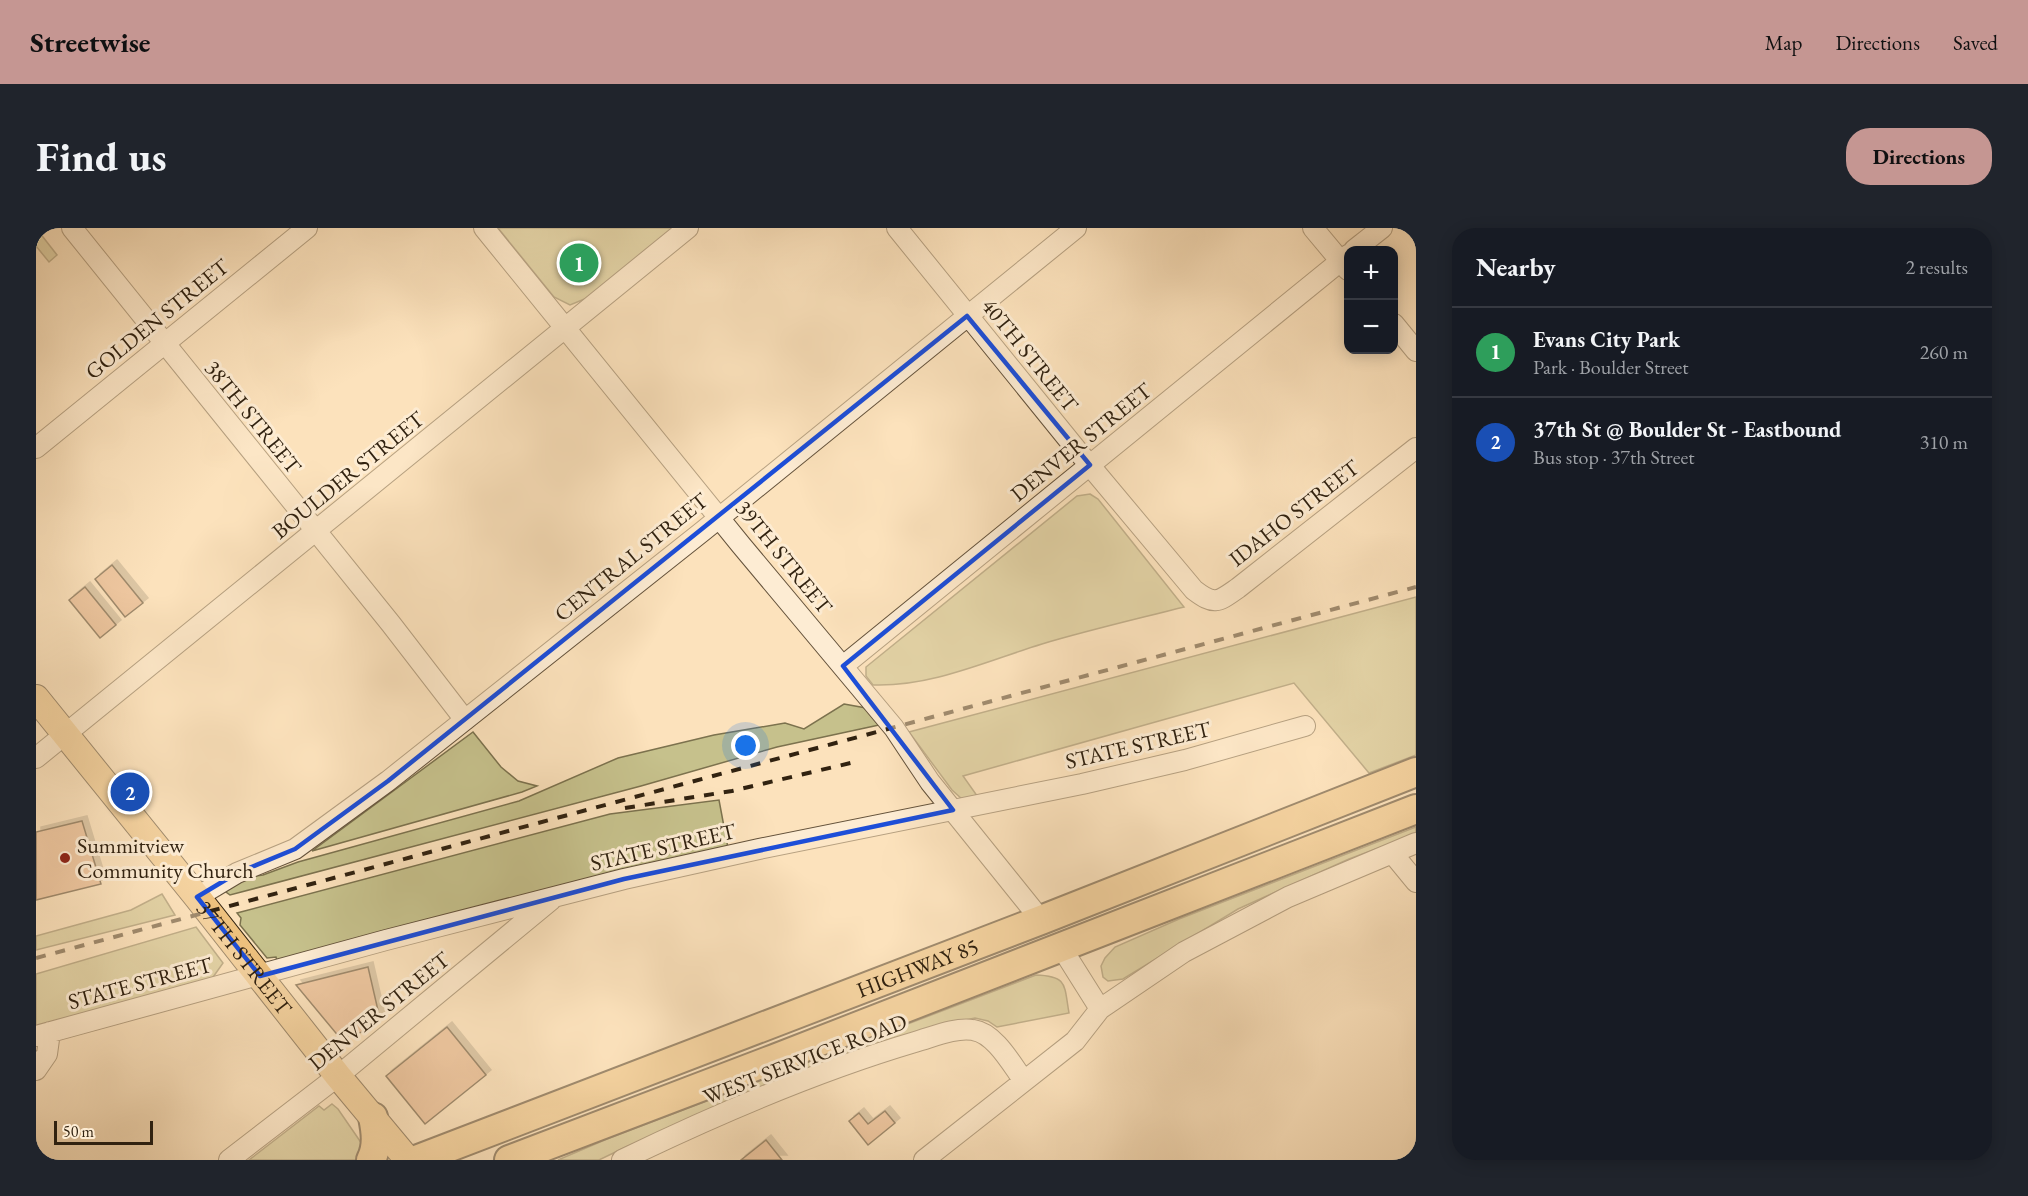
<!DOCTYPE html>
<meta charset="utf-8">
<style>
body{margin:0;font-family:"EB Garamond",serif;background:#20242c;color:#f1f3f6}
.controls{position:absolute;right:18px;top:18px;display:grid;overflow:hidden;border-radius:12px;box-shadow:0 3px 15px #0003}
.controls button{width:54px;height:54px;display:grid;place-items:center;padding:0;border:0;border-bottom:2px solid #363941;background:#171b24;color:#f1f3f6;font:30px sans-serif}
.scale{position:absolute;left:18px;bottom:15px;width:99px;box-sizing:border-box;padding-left:6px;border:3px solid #312210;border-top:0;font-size:16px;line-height:21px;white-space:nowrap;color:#312210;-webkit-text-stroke:4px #fdecd3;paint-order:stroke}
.you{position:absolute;left:710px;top:518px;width:21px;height:21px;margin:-15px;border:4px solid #fff;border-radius:50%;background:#1a73e8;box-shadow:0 0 0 9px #1a73e833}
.badge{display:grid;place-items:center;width:39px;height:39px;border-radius:50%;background:#c59692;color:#fff;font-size:20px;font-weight:700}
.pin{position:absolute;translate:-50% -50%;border:3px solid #fff;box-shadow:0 2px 6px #0006}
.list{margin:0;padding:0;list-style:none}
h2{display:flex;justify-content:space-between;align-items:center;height:78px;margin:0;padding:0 24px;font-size:26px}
h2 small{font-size:20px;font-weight:400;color:#9ea1a6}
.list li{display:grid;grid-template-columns:39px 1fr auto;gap:18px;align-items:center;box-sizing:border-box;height:90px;padding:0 24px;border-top:2px solid #363941}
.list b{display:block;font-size:22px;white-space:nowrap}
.list p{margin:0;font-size:20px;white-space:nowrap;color:#9ea1a6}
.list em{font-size:20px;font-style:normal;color:#9ea1a6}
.map{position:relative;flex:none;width:1380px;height:932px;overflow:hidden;border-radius:24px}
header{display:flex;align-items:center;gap:36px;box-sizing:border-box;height:84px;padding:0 30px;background:#c59692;color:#111}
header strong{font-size:28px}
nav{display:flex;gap:33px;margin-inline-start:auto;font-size:21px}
.intro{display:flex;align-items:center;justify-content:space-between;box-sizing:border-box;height:144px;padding:0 36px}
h1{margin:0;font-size:42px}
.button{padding:15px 27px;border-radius:24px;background:#c59692;color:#111;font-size:21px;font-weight:700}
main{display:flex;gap:36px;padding:0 36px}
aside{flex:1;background:#171b24;border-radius:24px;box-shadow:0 3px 15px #0003}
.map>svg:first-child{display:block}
.green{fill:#c6c18c;stroke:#7c724e;stroke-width:1.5}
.building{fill:#e1a981;stroke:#312210;stroke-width:1.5;filter:url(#shadow)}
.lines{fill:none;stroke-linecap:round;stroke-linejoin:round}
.minor-casing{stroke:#64523b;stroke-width:22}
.major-casing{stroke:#312210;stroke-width:28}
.highway-casing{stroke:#312210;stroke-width:32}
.minor{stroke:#fdecd3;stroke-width:20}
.major{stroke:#eec17e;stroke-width:26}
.highway{stroke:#eec17e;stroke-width:28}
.rail{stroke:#312210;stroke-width:4;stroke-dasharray:10 10;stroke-linecap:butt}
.marked{fill:none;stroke:#1d4ed8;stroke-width:4.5;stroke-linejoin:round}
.poi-dot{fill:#8f2418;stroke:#fdecd3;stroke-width:2}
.labels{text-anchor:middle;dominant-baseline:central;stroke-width:6;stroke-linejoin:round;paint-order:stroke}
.street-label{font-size:22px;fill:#312210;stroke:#fdecd3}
.poi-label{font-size:22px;fill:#312210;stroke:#fdecd3;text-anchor:start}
</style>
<header>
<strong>Streetwise</strong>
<nav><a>Map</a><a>Directions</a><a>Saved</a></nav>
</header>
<div class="intro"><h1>Find us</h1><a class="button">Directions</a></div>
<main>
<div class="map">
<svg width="1380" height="932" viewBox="0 0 1380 932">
<defs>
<filter id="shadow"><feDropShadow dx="5" dy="-5" stdDeviation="0" flood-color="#0004"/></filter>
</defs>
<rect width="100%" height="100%" fill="#fce2bc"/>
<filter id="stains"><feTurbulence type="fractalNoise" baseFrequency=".00333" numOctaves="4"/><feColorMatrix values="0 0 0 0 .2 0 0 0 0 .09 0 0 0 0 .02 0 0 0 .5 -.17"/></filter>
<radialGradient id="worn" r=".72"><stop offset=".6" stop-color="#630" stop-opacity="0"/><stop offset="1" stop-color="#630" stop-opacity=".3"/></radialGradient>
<path class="green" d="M 0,0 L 21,27 L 13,34 L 0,18 Z
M 462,0 L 639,0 L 551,70 L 534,77 L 518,69 Z
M 1054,266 L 1062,271 L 1148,379 C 1101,391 1053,402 1006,416 C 951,433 895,459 837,457 L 830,448 L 830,439 L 1041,268 Z
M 1380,369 L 1380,527 L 1333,545 L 1258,455 L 927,548 L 944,572 L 926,571 L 916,562 L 873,504 Z
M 808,476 L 830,480 L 843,497 L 741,519 L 605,558 L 194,667 L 190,664 L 194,657 L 205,650 L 227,647 L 262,634 L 483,573 L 582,530 L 678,507 L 749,495 L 768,501 Z
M 437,504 L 465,539 L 482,553 L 501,558 L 486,564 L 276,623 Z
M 683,572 L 692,620 L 241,733 L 240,729 L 231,730 L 204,697 L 205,690 L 201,685 L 574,586 Z
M 1380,599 L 1380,606 L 1313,631 L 1202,681 L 1087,751 L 1072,753 L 1067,749 L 1065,738 L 1069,730 L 1079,719 L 1143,691 Z
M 126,666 L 139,687 L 0,722 L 0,708 L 95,682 Z
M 160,699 L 187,735 L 175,752 L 0,799 L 0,746 Z
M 1000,747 C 1032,748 1028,757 1033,785 L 961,799 L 952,793 L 939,790 L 914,795 L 803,833 L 592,918 L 563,932 L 522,932 L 571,911 Z
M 296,876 L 302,881 L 326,916 L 322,932 L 213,932 L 283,878 L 288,882 Z"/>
<path class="building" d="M 76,337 L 107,375 L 89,389 L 59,351 Z
M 49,359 L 80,397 L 64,410 L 33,372 Z
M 46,593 L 65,656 L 0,672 L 0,604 Z
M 332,739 L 344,791 L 330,803 L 304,810 L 260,757 Z
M 411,799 L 450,847 L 389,896 L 350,848 Z
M 849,883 L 859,895 L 832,917 L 813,893 L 823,885 L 832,896 Z
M 730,912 L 746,932 L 705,932 Z"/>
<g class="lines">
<g class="minor-casing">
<path id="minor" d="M 36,0 L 355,396 L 429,492
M 448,0 L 705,317 L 858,500 L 894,554 L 1005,692
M 861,0 L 1040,221 L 1158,362 C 1179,378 1182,374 1202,360 L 1380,220
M 1277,0 L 1312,42
M 1318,22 L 1346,0
M 1358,96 L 1380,123
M 0,220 L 271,0
M 807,438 L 1312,27
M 0,530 L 652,0
M 1357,626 L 1380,654
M 161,669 L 201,645 L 259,621 L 352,553 L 667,303 L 1040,0
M 1025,719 L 1064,781
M 0,808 L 350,712 L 588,651 L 723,621 L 1046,556 L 1149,532 L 1269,498
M 0,842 L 11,826 L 14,804
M 193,932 L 302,848 L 515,672
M 586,932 C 679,887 781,843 879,814 C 897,809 919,799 937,802 C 959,805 976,837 988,853
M 888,932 L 1039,813 L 1064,781 L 1148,724 L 1252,669 L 1380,615"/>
</g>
<g class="major-casing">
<g id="major">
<path id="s1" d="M 0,470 L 161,669 L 302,848 L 372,932"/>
</g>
</g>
<g class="highway-casing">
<g id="highway">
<path d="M 335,932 C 342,918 340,904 337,889"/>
<path id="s2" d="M 380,932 L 1005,692 L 1380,544"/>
<path d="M 473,932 L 738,831 L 1380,581"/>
</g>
</g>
<use href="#minor" class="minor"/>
<use href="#major" class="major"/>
<use href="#highway" class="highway"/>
<path class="rail" d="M 589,580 L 696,563 L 823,533
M 0,730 L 1380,359"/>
</g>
<path d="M0 0H1380V932H0ZM 931,88 L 1054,237 L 807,438 L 917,582 L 588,651 L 224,748 L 161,669 L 201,645 L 259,621 L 352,553 Z" fill="#fce2bc" fill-opacity=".55" fill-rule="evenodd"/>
<path class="marked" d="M 931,88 L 1054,237 L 807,438 L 917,582 L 588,651 L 224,748 L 161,669 L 201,645 L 259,621 L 352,553 Z"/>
<circle class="poi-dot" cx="29" cy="630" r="6"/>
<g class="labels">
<g class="street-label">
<text transform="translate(121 91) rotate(-39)">GOLDEN STREET</text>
<text transform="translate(994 127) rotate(51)">40TH STREET</text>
<text transform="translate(217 189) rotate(51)">38TH STREET</text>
<text transform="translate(1045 214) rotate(-39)">DENVER STREET</text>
<text transform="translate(312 247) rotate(-39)">BOULDER STREET</text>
<text transform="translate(1258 285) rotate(-38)">IDAHO STREET</text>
<text transform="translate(595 329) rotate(-39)">CENTRAL STREET</text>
<text transform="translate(748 329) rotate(51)">39TH STREET</text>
<text transform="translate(1102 517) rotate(-13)">STATE STREET</text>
<text transform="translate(627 619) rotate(-13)">STATE STREET</text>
<text stroke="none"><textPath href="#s1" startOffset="333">37TH STREET</textPath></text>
<text stroke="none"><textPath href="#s2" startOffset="537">HIGHWAY 85</textPath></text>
<text transform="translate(104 755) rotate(-15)">STATE STREET</text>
<text transform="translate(343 783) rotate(-39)">DENVER STREET</text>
<text transform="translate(769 831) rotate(-21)">WEST SERVICE ROAD</text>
</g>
<g class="poi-label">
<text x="41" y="617">Summitview<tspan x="41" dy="25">Community Church</tspan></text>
</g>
</g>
<rect width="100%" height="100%" filter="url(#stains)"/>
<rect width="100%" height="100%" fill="url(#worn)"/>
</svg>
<div class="controls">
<button>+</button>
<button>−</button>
</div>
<div class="scale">50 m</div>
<div class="you"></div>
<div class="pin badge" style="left:543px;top:35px;background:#2e9e5b">1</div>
<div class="pin badge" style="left:94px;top:564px;background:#1a4fb4">2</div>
</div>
<aside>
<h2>Nearby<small>2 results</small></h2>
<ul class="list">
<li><span class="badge" style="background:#2e9e5b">1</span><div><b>Evans City Park</b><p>Park · Boulder Street</p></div><em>260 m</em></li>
<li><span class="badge" style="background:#1a4fb4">2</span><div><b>37th St @ Boulder St - Eastbound</b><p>Bus stop · 37th Street</p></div><em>310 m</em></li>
</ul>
</aside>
</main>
